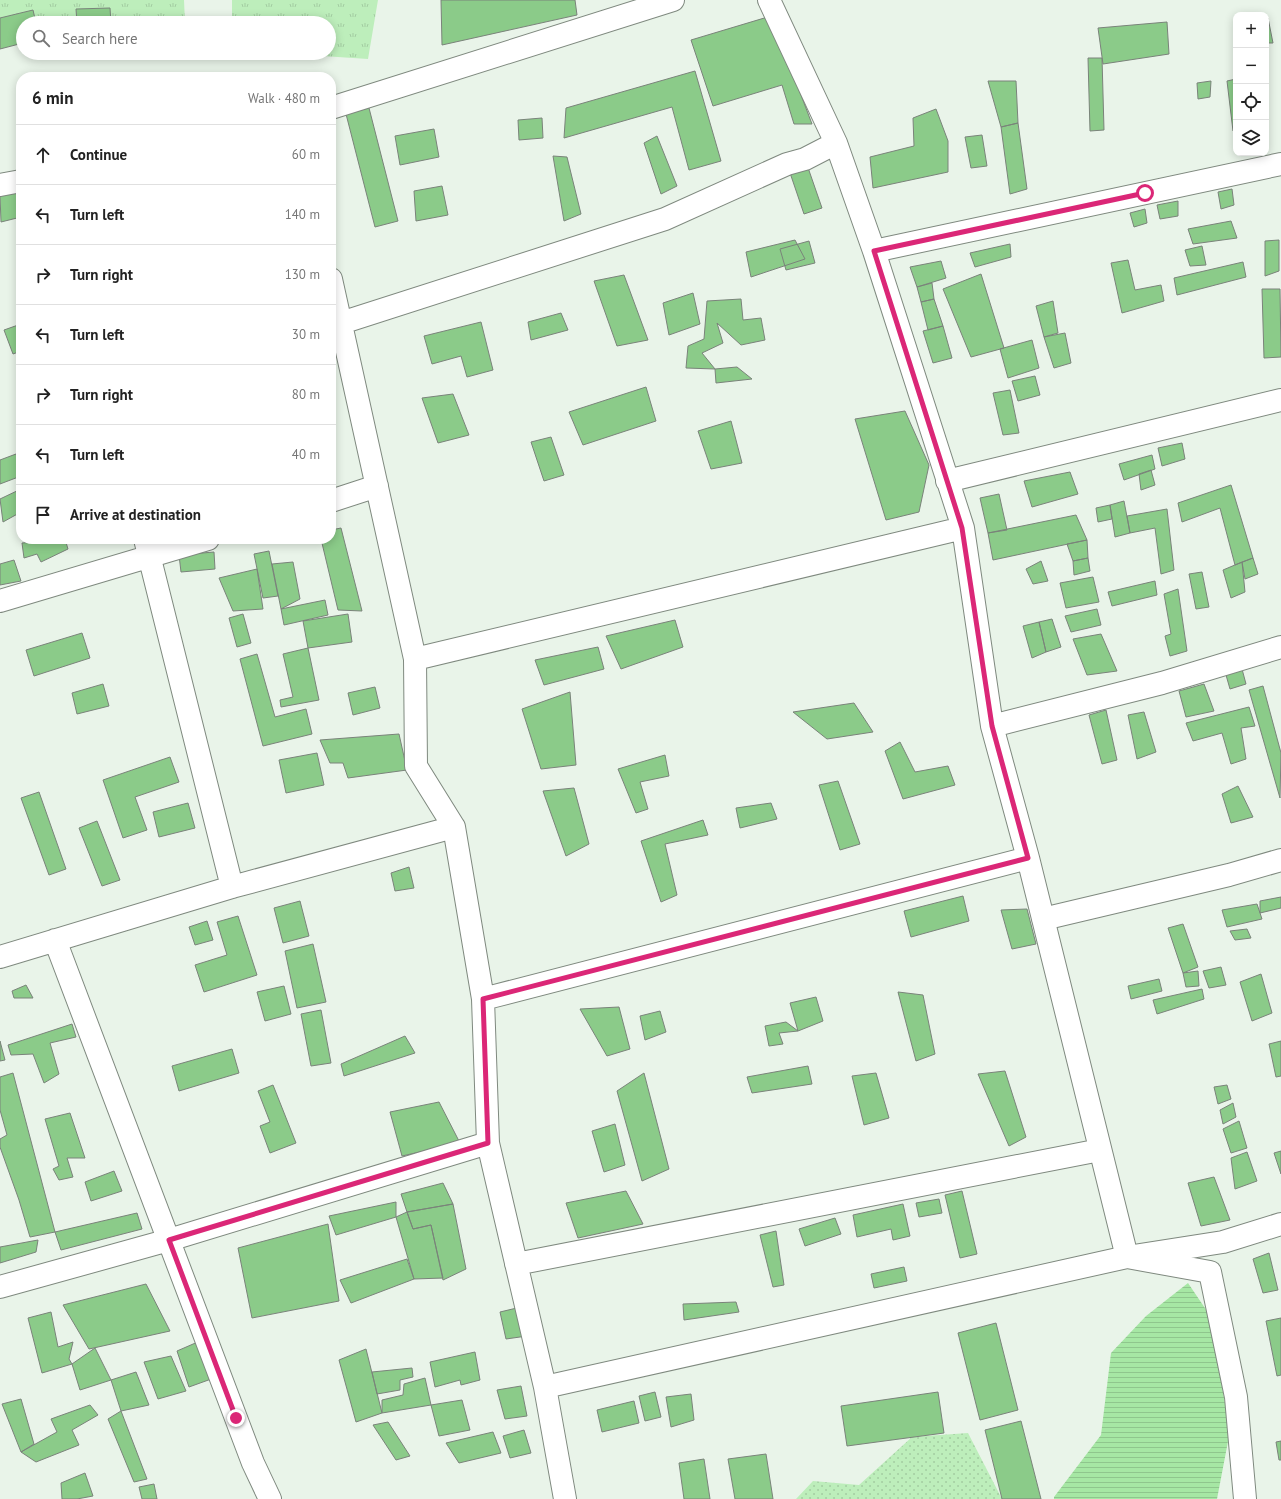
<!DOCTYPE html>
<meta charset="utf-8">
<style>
body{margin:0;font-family:"PT Sans",sans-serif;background:#f6f6f6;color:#222}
.controls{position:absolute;right:12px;top:12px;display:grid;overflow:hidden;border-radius:8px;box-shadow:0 2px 10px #0003}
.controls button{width:36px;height:36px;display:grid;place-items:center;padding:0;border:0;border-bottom:1px solid #e0e0e0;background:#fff;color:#222;font:20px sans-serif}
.stop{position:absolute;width:12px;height:12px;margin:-9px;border:3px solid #db2777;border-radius:50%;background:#fff}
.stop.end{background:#db2777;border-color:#fff;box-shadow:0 1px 4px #0008}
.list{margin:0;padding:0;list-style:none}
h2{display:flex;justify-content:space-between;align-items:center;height:52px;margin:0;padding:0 16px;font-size:17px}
h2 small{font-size:13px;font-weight:400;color:#767676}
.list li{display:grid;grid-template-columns:26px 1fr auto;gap:12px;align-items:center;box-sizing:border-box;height:60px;padding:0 16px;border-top:1px solid #e0e0e0}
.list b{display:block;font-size:15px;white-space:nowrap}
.list em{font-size:13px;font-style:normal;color:#767676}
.icon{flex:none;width:22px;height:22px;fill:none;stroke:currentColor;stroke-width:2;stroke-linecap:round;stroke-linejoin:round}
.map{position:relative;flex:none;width:1281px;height:1499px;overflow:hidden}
.search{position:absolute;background:#fff;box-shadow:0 2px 10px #0003;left:16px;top:16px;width:320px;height:44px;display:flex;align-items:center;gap:10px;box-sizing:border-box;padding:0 14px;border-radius:22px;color:#767676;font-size:15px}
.panel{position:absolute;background:#fff;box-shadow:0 2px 10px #0003;left:16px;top:72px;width:320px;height:472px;border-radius:16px}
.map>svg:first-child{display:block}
.grass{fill:url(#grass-tufts)}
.park{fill:url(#park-dots)}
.water{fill:url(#water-rules)}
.building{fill:#8bcb89;stroke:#7a837a}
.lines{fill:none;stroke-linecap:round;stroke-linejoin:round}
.street-casing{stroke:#7f897f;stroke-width:24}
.street{stroke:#fff;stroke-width:22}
.route{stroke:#db2777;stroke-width:5}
</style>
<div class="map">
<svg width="1281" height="1499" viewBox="0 0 1281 1499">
<defs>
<pattern id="grass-tufts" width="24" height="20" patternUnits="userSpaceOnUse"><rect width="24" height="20" fill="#bdeebb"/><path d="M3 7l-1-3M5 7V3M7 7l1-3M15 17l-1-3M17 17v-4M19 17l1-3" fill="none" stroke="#a3cca1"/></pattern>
<pattern id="park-dots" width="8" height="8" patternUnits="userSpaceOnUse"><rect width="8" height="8" fill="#bdeebb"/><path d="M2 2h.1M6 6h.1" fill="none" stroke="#a3cca1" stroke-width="1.8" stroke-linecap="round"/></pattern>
<pattern id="water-rules" width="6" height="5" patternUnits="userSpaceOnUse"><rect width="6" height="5" fill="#a6e7a4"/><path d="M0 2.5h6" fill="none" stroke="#8fc68d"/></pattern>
</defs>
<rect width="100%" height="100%" fill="#e9f4e9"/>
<path class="grass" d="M 0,0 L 184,0 L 185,23 L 23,23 L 0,28 Z
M 232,0 L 378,0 L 368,59 L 277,53 L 329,53 L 329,23 L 232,23 Z"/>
<path class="park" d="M 968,1433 L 1002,1499 L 796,1499 L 813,1481 L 859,1485 L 912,1437 Z"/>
<path class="water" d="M 1188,1283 L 1209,1314 L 1230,1431 L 1217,1499 L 1054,1499 L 1054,1497 L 1101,1435 L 1111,1353 L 1146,1316 Z"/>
<path class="building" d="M 441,0 L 575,0 L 577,15 L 442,45 Z
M 110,8 L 111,23 L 77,23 L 76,9 Z
M 33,10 L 36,23 L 23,23 L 23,43 L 0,49 L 0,18 Z
M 771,16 L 812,124 L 794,124 L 782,85 L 713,106 L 691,40 Z
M 1268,18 L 1273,43 L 1266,43 L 1266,19 Z
M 1167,22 L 1169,54 L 1103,64 L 1098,28 Z
M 1088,58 L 1102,58 L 1104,130 L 1090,131 Z
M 695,71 L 721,161 L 689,170 L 672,107 L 564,138 L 566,108 Z
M 1236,79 L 1236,131 L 1233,131 L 1227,81 Z
M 988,81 L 1016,81 L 1018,123 L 1001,127 Z
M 1211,81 L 1210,97 L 1198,99 L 1197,83 Z
M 369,108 L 398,221 L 375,227 L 346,114 Z
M 936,109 L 948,141 L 948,172 L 873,188 L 870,157 L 914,146 L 913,118 Z
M 542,118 L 543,138 L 519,140 L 518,120 Z
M 1018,123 L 1027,189 L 1010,194 L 1001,127 Z
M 434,129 L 439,157 L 400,165 L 395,136 Z
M 982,135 L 987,166 L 971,168 L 965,137 Z
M 657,136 L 677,186 L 661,194 L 644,143 Z
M 553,156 L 567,157 L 581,214 L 564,221 Z
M 805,159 L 822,208 L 804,214 L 787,164 Z
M 442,186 L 448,215 L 416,221 L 414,191 Z
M 1232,189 L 1234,205 L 1221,209 L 1218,192 Z
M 21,191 L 21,217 L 1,222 L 0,196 Z
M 1178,201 L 1178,216 L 1160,219 L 1157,205 Z
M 1145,209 L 1147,223 L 1134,227 L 1130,213 Z
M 1231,221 L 1237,238 L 1193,244 L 1188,229 Z
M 795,240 L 805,259 L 751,277 L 746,252 Z
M 1279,240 L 1279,271 L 1265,276 L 1265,241 Z
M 809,241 L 815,263 L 786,270 L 780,249 Z
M 1010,244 L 1011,257 L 975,267 L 970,253 Z
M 1202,246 L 1206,265 L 1190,266 L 1185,250 Z
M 1128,260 L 1135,290 L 1161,285 L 1164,301 L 1122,313 L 1111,263 Z
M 941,261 L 946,278 L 917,287 L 910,267 Z
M 1243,262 L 1246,277 L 1177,295 L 1174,278 Z
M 981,274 L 1004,348 L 971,357 L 943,289 Z
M 624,275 L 648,340 L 617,346 L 594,281 Z
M 932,283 L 934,299 L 921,302 L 917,287 Z
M 1262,289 L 1280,289 L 1281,357 L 1264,358 Z
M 693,293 L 700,324 L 669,335 L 663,303 Z
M 741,299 L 743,320 L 761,318 L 765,340 L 741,345 L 717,323 L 723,343 L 702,353 L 715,369 L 686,368 L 688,346 L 704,339 L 707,301 Z
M 934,299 L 943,326 L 928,330 L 921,302 Z
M 1053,301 L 1058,333 L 1044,337 L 1036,306 Z
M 561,313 L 568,330 L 531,340 L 528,322 Z
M 481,322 L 493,370 L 467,377 L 461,356 L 432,364 L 424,336 Z
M 21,324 L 21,351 L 13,354 L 4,330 Z
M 943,326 L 952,358 L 933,363 L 923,331 Z
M 1065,333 L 1071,363 L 1054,368 L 1044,337 Z
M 1032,340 L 1039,368 L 1008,378 L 1000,349 Z
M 737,367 L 752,379 L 716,383 L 715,369 Z
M 1035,376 L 1040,395 L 1018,401 L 1012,381 Z
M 646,387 L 656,421 L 583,445 L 569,412 Z
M 1010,390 L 1019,433 L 1003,435 L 993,393 Z
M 453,394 L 469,435 L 438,443 L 422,398 Z
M 905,411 L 929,465 L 919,512 L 886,520 L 855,419 Z
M 731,421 L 742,463 L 711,469 L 698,431 Z
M 551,437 L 564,475 L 544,481 L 531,442 Z
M 1182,443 L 1185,459 L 1162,466 L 1158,448 Z
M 16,454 L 21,466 L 21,476 L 0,484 L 0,460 Z
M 1152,455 L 1155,469 L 1124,480 L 1119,464 Z
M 1151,470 L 1155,485 L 1141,490 L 1139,474 Z
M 1070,472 L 1078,494 L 1032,507 L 1024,481 Z
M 1231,485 L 1253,558 L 1235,565 L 1220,508 L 1182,522 L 1178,503 Z
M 21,489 L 21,512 L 3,522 L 0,499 Z
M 999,494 L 1007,530 L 988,533 L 980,498 Z
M 1124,501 L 1130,533 L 1115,537 L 1110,505 Z
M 1110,505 L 1112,519 L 1098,522 L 1096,508 Z
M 1167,509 L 1174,570 L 1161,574 L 1155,528 L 1130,533 L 1127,516 Z
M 1076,515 L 1087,540 L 993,560 L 988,533 Z
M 341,528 L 362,611 L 338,610 L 321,539 L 331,539 L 331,530 Z
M 35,539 L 65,539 L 68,549 L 41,562 L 37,554 L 24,558 L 22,543 L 35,542 Z
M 1087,540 L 1088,558 L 1073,561 L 1067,544 Z
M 269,551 L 278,596 L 263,598 L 254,554 Z
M 214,552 L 215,569 L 181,572 L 179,555 Z
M 1088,558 L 1090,571 L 1074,575 L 1073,561 Z
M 1253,558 L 1258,574 L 1245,579 L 1242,562 Z
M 14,560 L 21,581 L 0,585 L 0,564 Z
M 1041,561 L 1048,581 L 1033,584 L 1026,569 Z
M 293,562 L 300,599 L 281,609 L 272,564 Z
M 1242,562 L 1245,592 L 1231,598 L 1223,570 Z
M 257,569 L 263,609 L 233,611 L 219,578 Z
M 1202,572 L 1209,607 L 1196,609 L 1189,574 Z
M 1093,577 L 1099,602 L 1066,608 L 1060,583 Z
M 1155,581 L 1157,595 L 1112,606 L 1108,592 Z
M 1178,589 L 1187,651 L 1170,656 L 1165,636 L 1171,634 L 1164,594 Z
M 325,600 L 328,615 L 284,625 L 281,609 Z
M 1097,609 L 1101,625 L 1071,632 L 1065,616 Z
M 243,614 L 251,643 L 237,647 L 229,618 Z
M 348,614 L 352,642 L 308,648 L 303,621 Z
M 1052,619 L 1061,647 L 1046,652 L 1039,622 Z
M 675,620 L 683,647 L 621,669 L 606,636 Z
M 1039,622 L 1046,652 L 1032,658 L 1023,626 Z
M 82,633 L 90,658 L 34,676 L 26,650 Z
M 1101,634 L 1117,671 L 1087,675 L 1073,639 Z
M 598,647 L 604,669 L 544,685 L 535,660 Z
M 308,648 L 319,700 L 281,707 L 280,700 L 293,697 L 283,654 Z
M 257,654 L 275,717 L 306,709 L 312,734 L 263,746 L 240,659 Z
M 1242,669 L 1246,684 L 1230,689 L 1226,675 Z
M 103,684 L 109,706 L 77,714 L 72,693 Z
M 1204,684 L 1214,711 L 1186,717 L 1179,691 Z
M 1263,686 L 1281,753 L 1280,798 L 1249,690 Z
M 375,687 L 380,708 L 353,715 L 348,693 Z
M 570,692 L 576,765 L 541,769 L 522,709 Z
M 854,703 L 873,732 L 827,739 L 793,712 Z
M 1249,707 L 1255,726 L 1241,728 L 1246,759 L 1231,764 L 1222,733 L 1193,741 L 1186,723 Z
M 1106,710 L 1117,760 L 1102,764 L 1089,715 Z
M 1144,712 L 1156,752 L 1137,759 L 1128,715 Z
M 399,734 L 407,770 L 348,778 L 343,763 L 330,763 L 320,740 Z
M 900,742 L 915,772 L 948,766 L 955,785 L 903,799 L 885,751 Z
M 317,753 L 324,785 L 286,793 L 279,760 Z
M 665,755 L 669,776 L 640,782 L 648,809 L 636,813 L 618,769 Z
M 170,757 L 179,782 L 135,797 L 147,830 L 123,838 L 103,780 Z
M 838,781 L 860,844 L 840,850 L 819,785 Z
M 1238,786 L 1253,817 L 1231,823 L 1222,794 Z
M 574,788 L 589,844 L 566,856 L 543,791 Z
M 39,792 L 66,869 L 49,875 L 21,798 Z
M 188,803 L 195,828 L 159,837 L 153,812 Z
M 771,803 L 777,819 L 740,828 L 736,808 Z
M 703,820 L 708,835 L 665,844 L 677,895 L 661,902 L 641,841 Z
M 97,821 L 120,880 L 102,886 L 79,828 Z
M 409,867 L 414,888 L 395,891 L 391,873 Z
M 963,896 L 969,921 L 911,937 L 904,911 Z
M 1281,897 L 1281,908 L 1260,913 L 1260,901 Z
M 300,901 L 309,936 L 283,943 L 274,908 Z
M 1257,904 L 1262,919 L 1227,927 L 1222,910 Z
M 1027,909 L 1036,944 L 1012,949 L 1001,910 Z
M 238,916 L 257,975 L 204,992 L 195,965 L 227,955 L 217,922 Z
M 207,921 L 213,940 L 195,945 L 189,927 Z
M 1183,924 L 1198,967 L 1183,973 L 1168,928 Z
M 1247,929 L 1251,938 L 1235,940 L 1230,931 Z
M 313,944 L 326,1002 L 297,1008 L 285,951 Z
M 1221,967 L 1226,985 L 1209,988 L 1203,971 Z
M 1198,971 L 1199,986 L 1186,987 L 1183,973 Z
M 1261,974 L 1272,1013 L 1252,1021 L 1240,982 Z
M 1159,979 L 1162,991 L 1131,999 L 1128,986 Z
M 26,985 L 33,998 L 14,998 L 12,991 Z
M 284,986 L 291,1014 L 265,1021 L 257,992 Z
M 1202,989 L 1204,999 L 1157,1014 L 1153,1000 Z
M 898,992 L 923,995 L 935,1054 L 916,1061 Z
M 816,997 L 823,1021 L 798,1031 L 790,1003 Z
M 619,1007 L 630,1049 L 607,1056 L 580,1009 Z
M 321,1010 L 331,1063 L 311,1066 L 301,1014 Z
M 660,1011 L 666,1032 L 645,1040 L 640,1016 Z
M 786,1022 L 798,1031 L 779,1033 L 783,1044 L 769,1046 L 765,1026 Z
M 72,1024 L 76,1037 L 50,1043 L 59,1074 L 44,1083 L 33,1054 L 11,1055 L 8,1045 Z
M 405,1036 L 415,1053 L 344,1076 L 341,1064 Z
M 0,1041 L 5,1060 L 0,1061 Z
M 1281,1041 L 1281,1076 L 1276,1077 L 1269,1044 Z
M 232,1049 L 239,1073 L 179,1091 L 172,1066 Z
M 808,1066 L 812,1084 L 752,1093 L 747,1077 Z
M 1005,1071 L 1026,1137 L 1009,1146 L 978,1074 Z
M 13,1073 L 55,1232 L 30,1237 L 19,1200 L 0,1147 L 0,1139 L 7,1135 L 0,1110 L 0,1077 Z
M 644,1073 L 669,1169 L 642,1181 L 617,1091 Z
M 876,1073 L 889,1118 L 864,1125 L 852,1076 Z
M 273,1085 L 296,1143 L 270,1153 L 260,1126 L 270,1122 L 258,1091 Z
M 1227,1085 L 1231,1099 L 1218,1104 L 1214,1087 Z
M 439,1102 L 460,1143 L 402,1156 L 390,1112 Z
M 1233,1103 L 1236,1117 L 1223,1124 L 1220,1110 Z
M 70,1113 L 85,1158 L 67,1158 L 73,1177 L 59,1180 L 53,1169 L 59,1166 L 45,1119 Z
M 1239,1121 L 1247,1148 L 1231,1153 L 1223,1129 Z
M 615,1124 L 625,1165 L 604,1172 L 592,1131 Z
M 1281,1151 L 1281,1174 L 1274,1153 Z
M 1247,1152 L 1257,1181 L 1235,1189 L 1231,1158 Z
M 114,1171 L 122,1191 L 91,1201 L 85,1182 Z
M 1214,1177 L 1230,1220 L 1201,1226 L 1188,1183 Z
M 443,1183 L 453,1204 L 407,1212 L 401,1194 Z
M 626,1191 L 643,1224 L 578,1238 L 566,1203 Z
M 962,1191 L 977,1254 L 960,1258 L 945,1195 Z
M 939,1199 L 942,1213 L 919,1217 L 916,1203 Z
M 396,1202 L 396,1217 L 336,1235 L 329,1216 Z
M 453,1204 L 466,1269 L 443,1280 L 431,1225 L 413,1229 L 407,1212 Z
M 903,1204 L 910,1236 L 893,1240 L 891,1229 L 857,1237 L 853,1215 Z
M 407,1212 L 413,1229 L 431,1225 L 443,1278 L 414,1279 L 396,1217 Z
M 137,1213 L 142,1229 L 61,1250 L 55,1232 Z
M 835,1218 L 841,1234 L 805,1246 L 799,1229 Z
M 328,1224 L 339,1301 L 252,1318 L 238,1248 Z
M 776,1231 L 784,1285 L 773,1287 L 760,1235 Z
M 38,1240 L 36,1252 L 0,1263 L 0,1247 Z
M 1269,1253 L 1278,1290 L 1263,1293 L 1253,1259 Z
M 407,1259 L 414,1279 L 351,1303 L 340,1280 Z
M 904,1267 L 907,1281 L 874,1288 L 871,1274 Z
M 146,1284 L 170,1331 L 89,1349 L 63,1305 Z
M 736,1302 L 739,1312 L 684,1320 L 683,1304 Z
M 521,1307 L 527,1336 L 506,1339 L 500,1312 Z
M 51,1312 L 58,1347 L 73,1342 L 69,1359 L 72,1364 L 42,1373 L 28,1318 Z
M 1281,1318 L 1281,1375 L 1277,1376 L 1266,1321 Z
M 996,1323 L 1018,1410 L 980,1420 L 958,1333 Z
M 200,1341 L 214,1378 L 189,1387 L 177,1351 Z
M 95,1348 L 111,1380 L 80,1390 L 72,1364 Z
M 366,1349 L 382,1413 L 356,1422 L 339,1360 Z
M 475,1352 L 480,1380 L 461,1385 L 460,1380 L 435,1387 L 430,1362 Z
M 171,1356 L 186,1391 L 158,1399 L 144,1362 Z
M 412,1368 L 413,1377 L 400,1380 L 400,1390 L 377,1394 L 372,1372 Z
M 136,1372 L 149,1405 L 121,1411 L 111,1380 Z
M 425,1378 L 431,1405 L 382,1413 L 382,1400 L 403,1395 L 404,1384 Z
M 521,1386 L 527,1416 L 505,1419 L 497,1390 Z
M 655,1392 L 661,1417 L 645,1421 L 639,1396 Z
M 938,1392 L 944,1433 L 847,1446 L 841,1406 Z
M 691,1394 L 694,1420 L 671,1427 L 666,1397 Z
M 21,1399 L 34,1444 L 21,1452 L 2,1404 Z
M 462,1400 L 470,1430 L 439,1436 L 431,1405 Z
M 634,1401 L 639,1423 L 602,1432 L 597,1410 Z
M 90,1405 L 98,1415 L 72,1430 L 79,1445 L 36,1462 L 21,1452 L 57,1432 L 51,1419 Z
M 121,1411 L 147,1479 L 134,1482 L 108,1419 Z
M 1021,1421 L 1041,1499 L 1002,1499 L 985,1430 Z
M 388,1422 L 410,1456 L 396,1460 L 373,1425 Z
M 524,1430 L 531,1453 L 510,1458 L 503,1436 Z
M 493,1432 L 501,1453 L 459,1463 L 446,1443 Z
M 1281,1441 L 1281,1460 L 1279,1460 L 1276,1442 Z
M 766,1454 L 773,1499 L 735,1499 L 728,1459 Z
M 704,1459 L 710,1499 L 684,1499 L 679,1463 Z
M 85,1473 L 93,1496 L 77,1499 L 62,1499 L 61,1483 Z
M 154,1484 L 157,1499 L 142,1499 L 139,1487 Z"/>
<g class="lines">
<g class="street-casing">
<path id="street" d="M 769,0 L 836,143 L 874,251 L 963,528 L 992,726 L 1028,858 L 1127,1257 L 1210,1272 L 1236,1397 L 1245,1499
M 331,108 L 673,0
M 0,185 L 21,181
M 874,251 L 1281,164
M 331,279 L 415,659 L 416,766 L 454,827 L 483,999 L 488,1143 L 545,1387 L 565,1499
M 341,323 L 665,219 L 787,164 L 805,159 L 836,143
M 947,481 L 1281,400
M 331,501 L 377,486
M 145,539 L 232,887
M 0,601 L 208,539
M 415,659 L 963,528
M 992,726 L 1162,683 L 1281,647
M 1043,919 L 1229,875 L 1281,860
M 55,940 L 253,1463 L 270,1499
M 0,957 L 232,887 L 454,827
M 483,999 L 1028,858
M 516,1264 L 1100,1150
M 0,1287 L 169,1240 L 488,1143
M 545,1387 L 1127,1257 L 1223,1242 L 1281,1224"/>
</g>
<use href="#street" class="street"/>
</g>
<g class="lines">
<path class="route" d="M 236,1418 L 169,1240 L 488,1143 L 483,999 L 1028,858 L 992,726 L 962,528 L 874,251 L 1145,193"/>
</g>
</svg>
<div class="controls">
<button>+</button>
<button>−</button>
<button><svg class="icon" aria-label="locate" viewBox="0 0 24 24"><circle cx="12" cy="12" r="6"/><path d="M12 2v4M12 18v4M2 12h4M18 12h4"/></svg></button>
<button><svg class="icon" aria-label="layers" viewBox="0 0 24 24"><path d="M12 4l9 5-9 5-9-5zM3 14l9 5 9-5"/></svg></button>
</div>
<div class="stop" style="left:1145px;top:193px"></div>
<div class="stop end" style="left:236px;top:1418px"></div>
<div class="search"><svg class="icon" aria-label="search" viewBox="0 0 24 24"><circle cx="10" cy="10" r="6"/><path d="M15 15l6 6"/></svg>Search here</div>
<section class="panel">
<h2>6 min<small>Walk · 480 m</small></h2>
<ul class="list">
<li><svg class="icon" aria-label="ahead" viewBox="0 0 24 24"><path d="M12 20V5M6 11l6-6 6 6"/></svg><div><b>Continue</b></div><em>60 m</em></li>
<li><svg class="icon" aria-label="left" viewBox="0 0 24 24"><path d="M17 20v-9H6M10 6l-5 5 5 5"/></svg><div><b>Turn left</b></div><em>140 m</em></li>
<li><svg class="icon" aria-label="right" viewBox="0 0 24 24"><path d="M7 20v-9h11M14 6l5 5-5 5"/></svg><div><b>Turn right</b></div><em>130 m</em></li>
<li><svg class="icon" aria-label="left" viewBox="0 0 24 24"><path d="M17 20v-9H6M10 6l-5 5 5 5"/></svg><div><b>Turn left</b></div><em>30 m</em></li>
<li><svg class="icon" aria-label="right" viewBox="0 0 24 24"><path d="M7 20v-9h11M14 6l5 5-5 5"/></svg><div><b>Turn right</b></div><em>80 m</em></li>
<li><svg class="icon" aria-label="left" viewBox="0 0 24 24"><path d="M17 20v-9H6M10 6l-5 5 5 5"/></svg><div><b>Turn left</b></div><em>40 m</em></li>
<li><svg class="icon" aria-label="arrive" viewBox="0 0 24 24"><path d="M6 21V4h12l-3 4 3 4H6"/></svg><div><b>Arrive at destination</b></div></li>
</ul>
</section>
</div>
